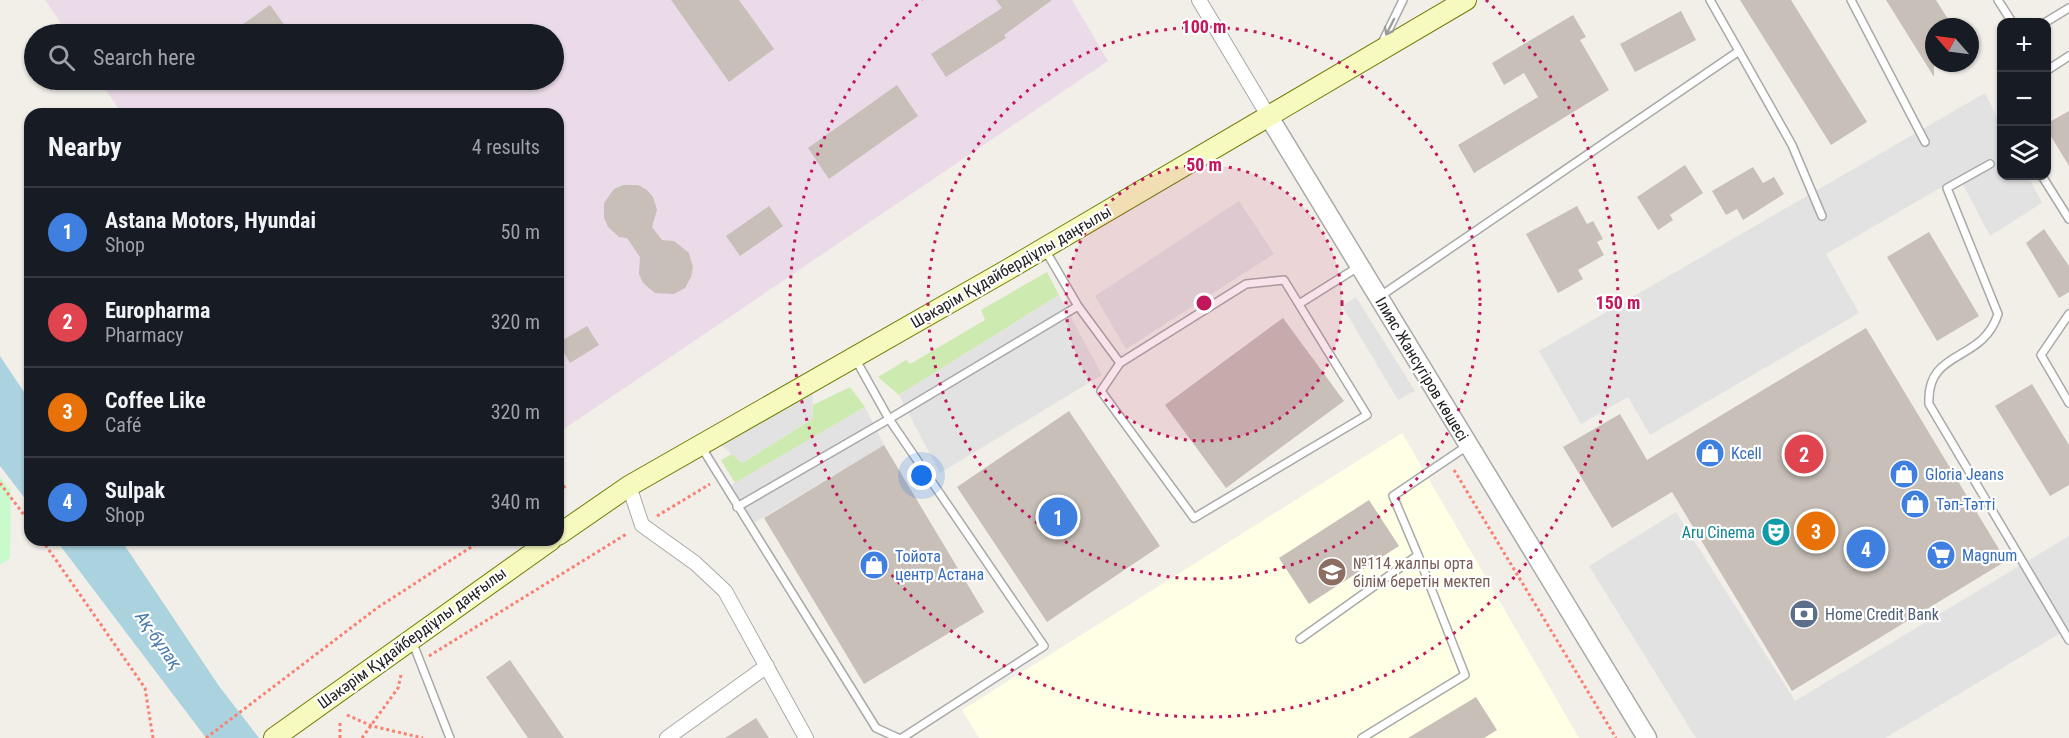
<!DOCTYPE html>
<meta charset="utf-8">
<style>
body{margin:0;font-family:"Roboto Condensed",sans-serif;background:#242831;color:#f1f3f6}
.controls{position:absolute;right:18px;top:18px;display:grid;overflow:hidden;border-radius:12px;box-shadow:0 2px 4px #0004}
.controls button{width:54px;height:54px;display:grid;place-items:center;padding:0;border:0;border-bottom:2px solid #363941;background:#171b24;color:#f1f3f6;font:30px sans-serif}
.compass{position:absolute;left:1925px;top:18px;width:54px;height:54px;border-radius:50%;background:#171b24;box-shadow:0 2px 4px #0004;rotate:298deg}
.you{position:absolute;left:922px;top:476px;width:21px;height:21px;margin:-15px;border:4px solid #fff;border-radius:50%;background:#1a73e8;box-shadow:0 0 0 9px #1a73e833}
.badge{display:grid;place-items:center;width:39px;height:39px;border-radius:50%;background:#d40000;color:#fff;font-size:20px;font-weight:700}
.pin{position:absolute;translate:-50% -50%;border:3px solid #fff;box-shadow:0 2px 6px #0006}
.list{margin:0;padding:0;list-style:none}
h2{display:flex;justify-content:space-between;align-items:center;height:78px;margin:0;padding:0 24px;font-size:26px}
h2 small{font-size:20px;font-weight:400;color:#9ea1a6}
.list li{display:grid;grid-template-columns:39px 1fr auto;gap:18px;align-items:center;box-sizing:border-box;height:90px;padding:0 24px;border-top:2px solid #363941}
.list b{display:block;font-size:22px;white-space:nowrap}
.list p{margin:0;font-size:20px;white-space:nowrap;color:#9ea1a6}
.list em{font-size:20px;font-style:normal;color:#9ea1a6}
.icon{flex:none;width:33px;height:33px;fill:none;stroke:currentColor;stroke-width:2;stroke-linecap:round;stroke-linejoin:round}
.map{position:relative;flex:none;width:2069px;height:738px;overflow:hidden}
.search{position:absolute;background:#171b24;box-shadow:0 2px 4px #0004;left:24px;top:24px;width:540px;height:66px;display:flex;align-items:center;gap:15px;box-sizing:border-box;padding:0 21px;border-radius:33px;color:#9ea1a6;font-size:22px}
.panel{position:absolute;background:#171b24;box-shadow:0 2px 4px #0004;left:24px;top:108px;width:540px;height:438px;border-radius:18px}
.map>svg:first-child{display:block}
.industrial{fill:#ebdbe8}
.education{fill:#ffffe5}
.grass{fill:#cdebb0}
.park{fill:#c8facc}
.parking{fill:#e2e2e2}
.water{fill:#aad3df}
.building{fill:#c7bfb8}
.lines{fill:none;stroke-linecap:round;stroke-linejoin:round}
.service-casing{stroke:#a9a9a9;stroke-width:10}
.minor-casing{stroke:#a9a9a9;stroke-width:16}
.tertiary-casing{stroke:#a9a9a9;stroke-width:21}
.secondary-casing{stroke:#707d05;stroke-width:22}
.path{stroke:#fa8072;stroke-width:3;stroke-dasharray:3 3;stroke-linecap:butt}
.service{stroke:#fff;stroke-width:7}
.minor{stroke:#fff;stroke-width:14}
.tertiary{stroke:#fff;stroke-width:18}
.secondary{stroke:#f7fabf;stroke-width:20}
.oneway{stroke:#9c9c9c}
.ring{fill:none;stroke:#c2185b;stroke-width:3;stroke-dasharray:3 6}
.labels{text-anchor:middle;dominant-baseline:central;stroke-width:4.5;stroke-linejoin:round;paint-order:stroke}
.street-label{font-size:16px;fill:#222;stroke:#fff}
.shop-label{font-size:16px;fill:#366cbe;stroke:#fff;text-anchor:start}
.culture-label{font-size:16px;fill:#0d838f;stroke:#fff;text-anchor:end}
.education-label{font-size:16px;fill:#785e54;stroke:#fff;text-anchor:start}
.service-label{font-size:16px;fill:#4e5e75;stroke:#fff;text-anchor:start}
.water-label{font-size:18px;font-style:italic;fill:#4a7aab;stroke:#fff}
.centre{fill:#c2185b;stroke:#fff;stroke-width:3}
.ring-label{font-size:18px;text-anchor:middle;font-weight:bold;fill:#c2185b;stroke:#fff;stroke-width:4.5;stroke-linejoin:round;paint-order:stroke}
</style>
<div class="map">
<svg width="2069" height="738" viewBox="0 0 2069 738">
<rect width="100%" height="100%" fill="#f2efe9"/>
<path class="industrial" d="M 45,0 L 1072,0 L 1108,61 L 558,433 L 558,114 L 122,114 L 99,80 L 554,80 L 554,34 L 68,34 Z"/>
<path class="education" d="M 1402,433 L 1579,738 L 979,738 L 962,710 Z"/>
<path class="grass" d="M 1047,272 L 1059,295 L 899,395 L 878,377 L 906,360 L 910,364 L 985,320 L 981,310 Z
M 850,387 L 865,407 L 735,483 L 721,460 L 732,454 L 742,463 L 812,419 L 813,405 Z"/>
<path class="park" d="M 0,477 L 11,491 L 10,558 L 0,565 Z"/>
<path class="parking" d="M 1985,93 L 2001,125 L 2002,176 L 2028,176 L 2042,203 L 1990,236 L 1959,177 L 1826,254 L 1859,313 L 1650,435 L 1628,397 L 1581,424 L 1539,351 Z
M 1239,201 L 1274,254 L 1126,349 L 1095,296 Z
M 1059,295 L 1102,375 L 940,473 L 899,395 Z
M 1356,297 L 1415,391 L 1398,400 L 1342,306 Z
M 813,381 L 812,419 L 742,463 L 715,440 Z
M 865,407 L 884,445 L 749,526 L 726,488 Z
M 1676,512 L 1795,701 L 2069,536 L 2069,628 L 1885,738 L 1696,738 L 1589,566 Z"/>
<path class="water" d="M 0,356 L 30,401 L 30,505 L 0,466 Z
M 56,540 L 121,540 L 219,686 L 259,738 L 206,738 Z"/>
<path class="building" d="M 671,0 L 739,0 L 774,49 L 729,82 Z
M 996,0 L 1052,0 L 1004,35 L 1006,38 L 946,77 L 931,54 L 1002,8 Z
M 1740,0 L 1791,0 L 1867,122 L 1831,145 Z
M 1886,0 L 1936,0 L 1953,27 L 1934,27 L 1934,77 Z
M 270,5 L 291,34 L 229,34 Z
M 1681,11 L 1696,40 L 1635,72 L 1620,44 Z
M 1573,15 L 1586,37 L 1580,40 L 1609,90 L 1474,173 L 1458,145 L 1538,97 L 1524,73 L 1504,85 L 1492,63 Z
M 897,85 L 918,116 L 829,179 L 808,148 Z
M 2069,111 L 2069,166 L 2046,128 L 2046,124 Z
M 1685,165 L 1703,193 L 1670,215 L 1673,220 L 1658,230 L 1637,197 Z
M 1753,167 L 1763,183 L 1774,177 L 1784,194 L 1743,220 L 1737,209 L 1726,215 L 1712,191 Z
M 623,185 L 638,185 L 647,190 L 653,197 L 657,210 L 652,227 L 662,240 L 674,241 L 689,253 L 693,267 L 691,277 L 685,288 L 674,294 L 655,293 L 643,283 L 639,274 L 640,257 L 627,238 L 619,237 L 608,227 L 604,218 L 604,203 L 614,189 Z
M 769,206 L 783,226 L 740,256 L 726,236 Z
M 1577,206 L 1587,224 L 1593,221 L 1603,239 L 1597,242 L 1604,255 L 1578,270 L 1583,279 L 1558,293 L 1526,234 Z
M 2044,229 L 2069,266 L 2069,292 L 2059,298 L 2026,243 Z
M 1929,232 L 1979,316 L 1937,341 L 1887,257 Z
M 1283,318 L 1344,401 L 1226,488 L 1165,405 Z
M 587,326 L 599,345 L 570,363 L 558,343 Z
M 1866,328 L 2006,561 L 1792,691 L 1672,492 L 1612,528 L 1563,447 L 1620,414 L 1647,460 Z
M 2032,384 L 2069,445 L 2069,485 L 2050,496 L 1995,406 Z
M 1069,411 L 1160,546 L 1047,622 L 957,487 Z
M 884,445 L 984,612 L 864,684 L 764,518 Z
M 1369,500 L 1399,546 L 1309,604 L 1279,558 Z
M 510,660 L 564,738 L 528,738 L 486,677 Z
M 1476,697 L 1497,730 L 1484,738 L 1408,738 Z
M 756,718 L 769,738 L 725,738 Z"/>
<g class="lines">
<g class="service-casing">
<path id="service" d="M 1851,0 L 1925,142
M 1998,0 L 2012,22
M 2046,22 L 2069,8
M 1382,43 L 1403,0
M 1739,51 L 1792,145 L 1822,216
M 2046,71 L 2069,56
M 1990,164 L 1947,188 L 1998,314 C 1982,364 1926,348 1929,404 L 2069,640
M 2042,176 L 2069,219
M 1044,248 L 1078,306
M 1379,297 L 1739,51 L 1710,0
M 1299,304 L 1358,267
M 2069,314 L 2041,355 L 2069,403
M 702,448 L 876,728 L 898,738
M 737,507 L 889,419 L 856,360
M 1300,639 L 1418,555 L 1393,496 L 1467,446
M 412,641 L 450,738
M 902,738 L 1044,646 L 889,419 L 1078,306 L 1120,363 L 1246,284 L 1284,280 L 1367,415 L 1194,518 L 1101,391 L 1120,363
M 1362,738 L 1465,675 L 1418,555"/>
</g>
<g class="minor-casing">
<path id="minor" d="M 1199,0 L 1269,117
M 629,486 L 642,525 L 695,563 L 725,591 L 806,738
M 667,738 L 767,666"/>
</g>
<g class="tertiary-casing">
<path id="tertiary" d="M 1269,117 L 1647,738"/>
</g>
<g class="secondary-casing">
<path id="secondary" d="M 558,535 L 629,486 L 1007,270 L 1466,0
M 274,738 L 551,540"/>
</g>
<path class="path" d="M 1454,470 L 1616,738
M 0,483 L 30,523
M 558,491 L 567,485
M 657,516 L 710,484
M 42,540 L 145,688 L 153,738
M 429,656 L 628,533
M 347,715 L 372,726 L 423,738
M 206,738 L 377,608 L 482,540
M 340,738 L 340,720
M 362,738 L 398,688 L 401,675"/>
<use href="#service" class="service"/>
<use href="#minor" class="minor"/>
<use href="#tertiary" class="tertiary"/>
<use href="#secondary" class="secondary"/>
</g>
<defs><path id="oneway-shaft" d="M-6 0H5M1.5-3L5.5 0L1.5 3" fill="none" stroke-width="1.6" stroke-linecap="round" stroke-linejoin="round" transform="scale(1.5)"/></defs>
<use class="oneway" href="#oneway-shaft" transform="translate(1390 27) rotate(117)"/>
<circle cx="1204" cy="303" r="138" fill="#c2185b" fill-opacity=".12"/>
<g class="ring">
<circle cx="1204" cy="303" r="138"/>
<circle cx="1204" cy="303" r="276"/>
<path d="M1486 0A414 414 0 1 1 922 0"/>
</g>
<defs>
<g id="shop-disc" transform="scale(1.5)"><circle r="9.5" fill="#3f7fe0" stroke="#fff"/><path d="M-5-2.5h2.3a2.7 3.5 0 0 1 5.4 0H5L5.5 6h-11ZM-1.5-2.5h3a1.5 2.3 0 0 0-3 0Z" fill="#fff"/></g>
<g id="theatre-disc" transform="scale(1.5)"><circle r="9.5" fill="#0f9aa8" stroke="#fff"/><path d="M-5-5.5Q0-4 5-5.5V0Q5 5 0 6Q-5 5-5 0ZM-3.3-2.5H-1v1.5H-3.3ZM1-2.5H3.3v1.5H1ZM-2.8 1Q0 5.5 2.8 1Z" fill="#fff"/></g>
<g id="supermarket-disc" transform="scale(1.5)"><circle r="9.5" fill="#3f7fe0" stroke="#fff"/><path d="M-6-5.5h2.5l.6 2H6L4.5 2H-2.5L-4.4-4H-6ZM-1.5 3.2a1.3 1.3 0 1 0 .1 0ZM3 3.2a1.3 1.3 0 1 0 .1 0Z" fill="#fff"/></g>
<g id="school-disc" transform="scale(1.5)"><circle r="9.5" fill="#8d6e63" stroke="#fff"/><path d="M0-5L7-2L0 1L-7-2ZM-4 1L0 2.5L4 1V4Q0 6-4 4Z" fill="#fff"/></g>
<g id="bank-disc" transform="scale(1.5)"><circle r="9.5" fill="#5c6f8a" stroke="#fff"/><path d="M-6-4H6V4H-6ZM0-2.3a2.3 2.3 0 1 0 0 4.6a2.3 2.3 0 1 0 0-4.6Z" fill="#fff"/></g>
</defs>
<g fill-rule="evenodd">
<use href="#shop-disc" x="1710" y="453"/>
<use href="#shop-disc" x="1904" y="474"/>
<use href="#shop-disc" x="1915" y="504"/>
<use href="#theatre-disc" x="1776" y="532"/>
<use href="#supermarket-disc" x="1941" y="555"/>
<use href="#shop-disc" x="874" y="565"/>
<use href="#school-disc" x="1332" y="572"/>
<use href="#bank-disc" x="1804" y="614"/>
</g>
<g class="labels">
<g class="street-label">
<text transform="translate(1011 267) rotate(-30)">Шәкәрім Құдайбердіұлы даңғылы</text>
<text transform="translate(1422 369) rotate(59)">Ілияс Жансүгіров көшесі</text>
<text transform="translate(412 638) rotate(-36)">Шәкәрім Құдайбердіұлы даңғылы</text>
</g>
<g class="shop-label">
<text x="1731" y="453">Kcell</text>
<text x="1925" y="474">Gloria Jeans</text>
<text x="1936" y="504">Тәп-Тәтті</text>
<text x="1962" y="555">Magnum</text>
<text x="895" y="556">Тойота<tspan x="895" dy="18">центр Астана</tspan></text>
</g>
<g class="culture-label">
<text x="1755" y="532">Aru Cinema</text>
</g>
<g class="education-label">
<text x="1353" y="563">№114 жалпы орта<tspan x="1353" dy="18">білім беретін мектеп</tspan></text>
</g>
<g class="service-label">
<text x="1825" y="614">Home Credit Bank</text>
</g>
<g class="water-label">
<text transform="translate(159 640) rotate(55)">Ақ-бұлақ</text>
</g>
</g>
<circle cx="1204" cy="303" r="9" class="centre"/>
<g class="ring-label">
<text x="1204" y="33">100 m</text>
<text x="1204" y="171">50 m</text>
<text x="1618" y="309">150 m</text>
</g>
</svg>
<div class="controls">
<button>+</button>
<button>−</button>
<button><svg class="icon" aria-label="layers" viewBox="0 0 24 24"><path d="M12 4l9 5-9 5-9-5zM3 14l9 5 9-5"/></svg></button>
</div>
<svg class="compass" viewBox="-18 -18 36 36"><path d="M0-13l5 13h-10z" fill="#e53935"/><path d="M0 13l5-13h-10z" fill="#9ea1a6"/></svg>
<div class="you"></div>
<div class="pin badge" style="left:1058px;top:517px;background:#3f7fe0">1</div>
<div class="pin badge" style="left:1804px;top:454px;background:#e0444e">2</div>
<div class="pin badge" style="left:1816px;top:531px;background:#e8710a">3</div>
<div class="pin badge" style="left:1866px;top:549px;background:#3f7fe0">4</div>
<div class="search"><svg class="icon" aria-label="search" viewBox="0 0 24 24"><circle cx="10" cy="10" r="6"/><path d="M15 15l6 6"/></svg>Search here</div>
<section class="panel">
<h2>Nearby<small>4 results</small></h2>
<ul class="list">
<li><span class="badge" style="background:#3f7fe0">1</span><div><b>Astana Motors, Hyundai</b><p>Shop</p></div><em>50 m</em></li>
<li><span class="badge" style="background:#e0444e">2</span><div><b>Europharma</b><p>Pharmacy</p></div><em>320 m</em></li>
<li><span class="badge" style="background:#e8710a">3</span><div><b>Coffee Like</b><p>Café</p></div><em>320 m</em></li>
<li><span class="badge" style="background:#3f7fe0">4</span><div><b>Sulpak</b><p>Shop</p></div><em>340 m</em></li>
</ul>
</section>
</div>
